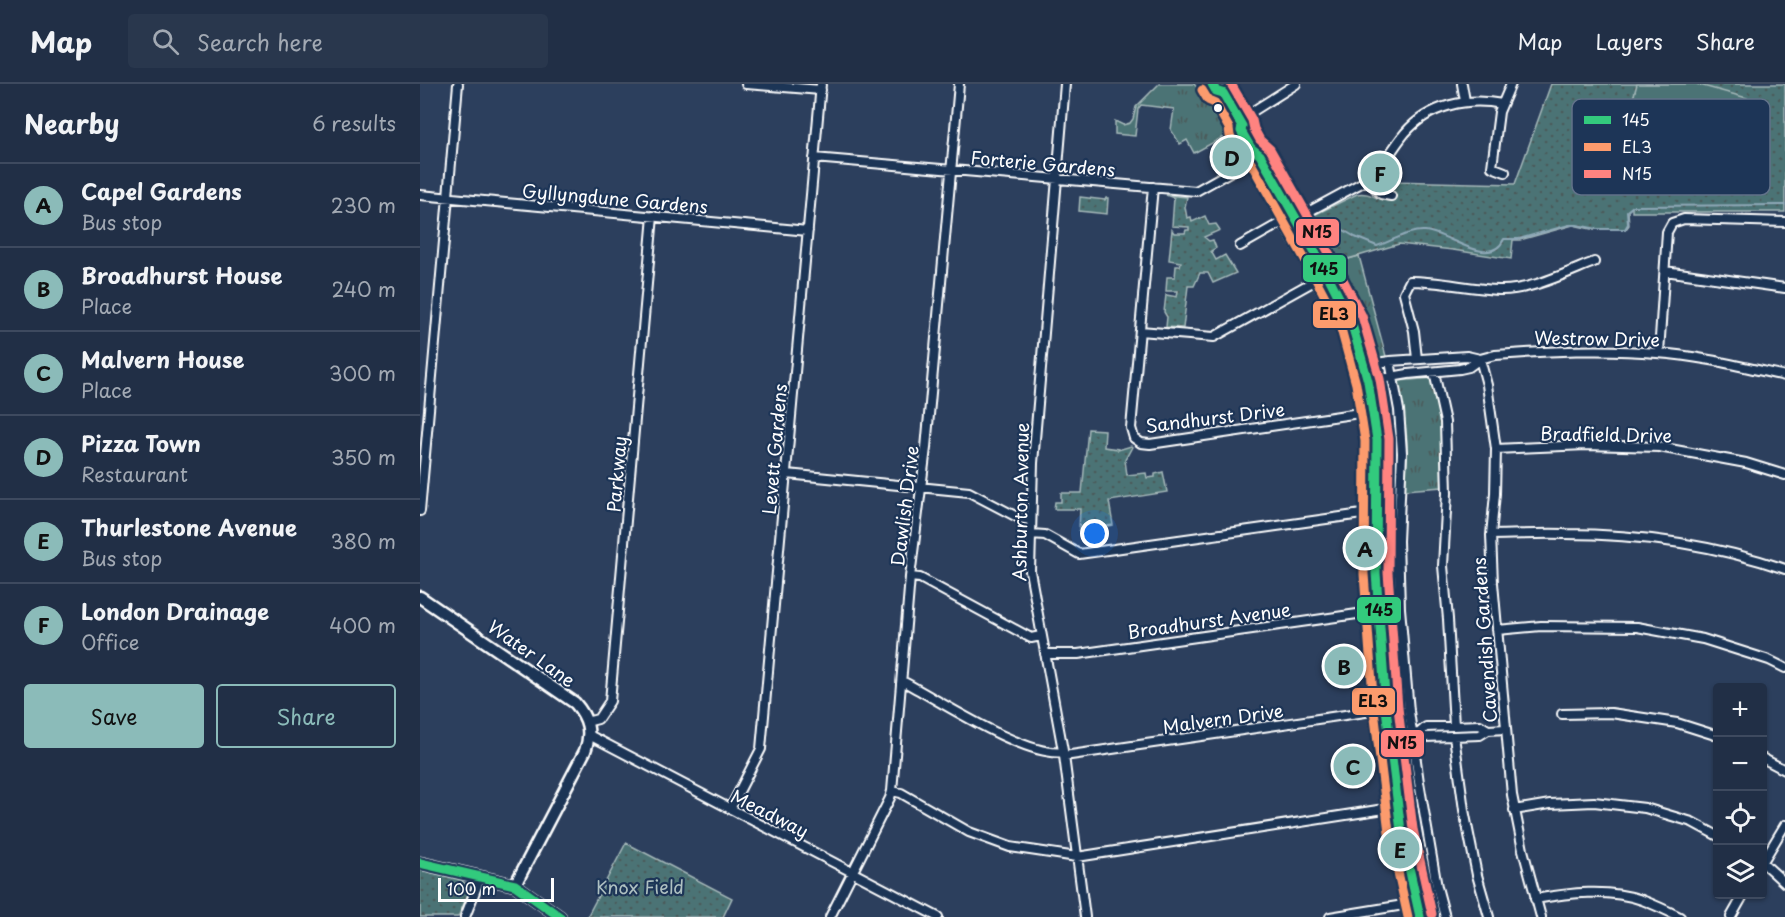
<!DOCTYPE html>
<meta charset="utf-8">
<style>
body{margin:0;font-family:"Playpen Sans",sans-serif;background:#29374d;color:#f1f3f6}
.controls{position:absolute;right:18px;bottom:18px;display:grid;overflow:hidden;border-radius:6px;box-shadow:0 2px 4px #0004}
.controls button{width:54px;height:54px;display:grid;place-items:center;padding:0;border:0;border-bottom:2px solid #3e4a5f;background:#212f46;color:#f1f3f6;font:30px sans-serif}
.scale{position:absolute;left:18px;bottom:15px;width:116px;box-sizing:border-box;padding-left:6px;border:3px solid #fff;border-top:0;font-size:16px;line-height:21px;white-space:nowrap;color:#fff;-webkit-text-stroke:4px #1d3557;paint-order:stroke}
.you{position:absolute;left:675px;top:450px;width:21px;height:21px;margin:-15px;border:4px solid #fff;border-radius:50%;background:#1a73e8;box-shadow:0 0 0 9px #1a73e833}
.badge{display:grid;place-items:center;width:39px;height:39px;border-radius:50%;background:#8bbbb9;color:#111;font-size:20px;font-weight:700}
.pin{position:absolute;translate:-50% -50%;border:3px solid #fff;box-shadow:0 2px 6px #0006}
.list{margin:0;padding:0;list-style:none}
h2{display:flex;justify-content:space-between;align-items:center;height:78px;margin:0;padding:0 24px;font-size:26px}
h2 small{font-size:20px;font-weight:400;color:#a2a9b3}
.list li{display:grid;grid-template-columns:39px 1fr auto;gap:18px;align-items:center;box-sizing:border-box;height:84px;padding:0 24px;border-top:2px solid #3e4a5f}
.list b{display:block;font-size:22px;white-space:nowrap}
.list p{margin:0;font-size:20px;white-space:nowrap;color:#a2a9b3}
.list em{font-size:20px;font-style:normal;color:#a2a9b3}
.actions{display:flex;gap:12px;padding:18px 24px}
.actions a{flex:1;padding:14px 0;border:2px solid #8bbbb9;border-radius:6px;text-align:center;font-size:21px;color:#8bbbb9}
.actions .main{background:#8bbbb9;color:#111}
.icon{flex:none;width:33px;height:33px;fill:none;stroke:currentColor;stroke-width:2;stroke-linecap:round;stroke-linejoin:round}
.map{position:relative;flex:none;width:1365px;height:833px;overflow:hidden}
header{display:flex;align-items:center;gap:36px;box-sizing:border-box;height:84px;padding:0 30px;background:#212f46;border-bottom:2px solid #3e4a5f}
header strong{font-size:28px}
nav{display:flex;gap:33px;margin-inline-start:auto;font-size:21px}
.search{width:420px;height:54px;background:#29374d;display:flex;align-items:center;gap:15px;box-sizing:border-box;padding:0 21px;border-radius:6px;color:#a2a9b3;font-size:22px}
main{display:flex}
aside{flex:1;background:#212f46}
.map>svg:first-child{display:block}
.grass{fill:url(#grass-tufts);stroke:#a6b9ba;stroke-width:1.5}
.park{fill:url(#park-dots);stroke:#a6b9ba;stroke-width:1.5}
.pitch{fill:#4c7375;stroke:#a6b9ba;stroke-width:1.5}
.lines{fill:none;stroke-linecap:round;stroke-linejoin:round}
.stream{stroke:#8fa9b8;stroke-width:2}
.street-casing{stroke:#fff;stroke-width:12}
.secondary-casing{stroke:#fff;stroke-width:15}
.primary-casing{stroke:#fff;stroke-width:16}
.street{stroke:#1d3557;stroke-width:8}
.secondary{stroke:#1d3557;stroke-width:10}
.primary{stroke:#1d3557;stroke-width:12}
.bus-1-casing{stroke:#1d3557;stroke-width:14}
.bus-2-casing{stroke:#1d3557;stroke-width:14}
.bus-3-casing{stroke:#1d3557;stroke-width:14}
.bus-1{stroke:#33ca7d;stroke-width:9}
.bus-2{stroke:#fc9b6d;stroke-width:9}
.bus-3{stroke:#ff8380;stroke-width:9}
.bus-dot{fill:#fff;stroke:#1d3557;stroke-width:2}
.labels{text-anchor:middle;dominant-baseline:central;stroke-width:4.5;stroke-linejoin:round;paint-order:stroke}
.street-label{font-size:18px;fill:#fff;stroke:#1d3557}
.park-label{font-size:18px;fill:#aec0c1;stroke:#1d3557}
.key{fill:#1d3557;stroke:#617289;stroke-width:1.5}
.key-label{font-size:16px;fill:#fff}
.line-badge{stroke:#1d3557;stroke-width:2}
.pale-badge-label{font-size:16px;text-anchor:middle;font-weight:bold;fill:#111}
</style>
<header>
<strong>Map</strong>
<div class="search"><svg class="icon" aria-label="search" viewBox="0 0 24 24"><circle cx="10" cy="10" r="6"/><path d="M15 15l6 6"/></svg>Search here</div>
<nav><a>Map</a><a>Layers</a><a>Share</a></nav>
</header>
<main>
<aside>
<h2>Nearby<small>6 results</small></h2>
<ul class="list">
<li><span class="badge">A</span><div><b>Capel Gardens</b><p>Bus stop</p></div><em>230 m</em></li>
<li><span class="badge">B</span><div><b>Broadhurst House</b><p>Place</p></div><em>240 m</em></li>
<li><span class="badge">C</span><div><b>Malvern House</b><p>Place</p></div><em>300 m</em></li>
<li><span class="badge">D</span><div><b>Pizza Town</b><p>Restaurant</p></div><em>350 m</em></li>
<li><span class="badge">E</span><div><b>Thurlestone Avenue</b><p>Bus stop</p></div><em>380 m</em></li>
<li><span class="badge">F</span><div><b>London Drainage</b><p>Office</p></div><em>400 m</em></li>
</ul>
<div class="actions"><a class="main">Save</a><a>Share</a></div>
</aside>
<div class="map">
<svg width="1365" height="833" viewBox="0 0 1365 833">
<defs>
<pattern id="grass-tufts" width="24" height="20" patternUnits="userSpaceOnUse" patternTransform="scale(1.5)"><rect width="24" height="20" fill="#4c7375"/><path d="M3 7l-1-3M5 7V3M7 7l1-3M15 17l-1-3M17 17v-4M19 17l1-3" fill="none" stroke="#4c5a5a"/></pattern>
<pattern id="park-dots" width="8" height="8" patternUnits="userSpaceOnUse" patternTransform="scale(1.5)"><rect width="8" height="8" fill="#4c7375"/><path d="M2 2h.1M6 6h.1" fill="none" stroke="#4c5a5a" stroke-width="1.8" stroke-linecap="round"/></pattern>
</defs>
<rect width="100%" height="100%" fill="#2c3f5d"/>
<filter id="ink" filterUnits="userSpaceOnUse"><feTurbulence type="fractalNoise" baseFrequency=".0167" numOctaves="2"/><feDisplacementMap in="SourceGraphic" scale="12" xChannelSelector="R" yChannelSelector="G"/><feConvolveMatrix kernelMatrix="1 2 1 2 8 2 1 2 1" color-interpolation-filters="sRGB"/></filter>
<g filter="url(#ink)">
<path class="grass" d="M 739,0 L 774,0 L 784,12 L 807,51 L 774,69 L 767,56 L 760,60 L 751,46 L 754,25 L 721,21 L 718,25 L 715,52 L 695,50 L 695,37 L 703,41 L 710,39 L 713,35 L 716,23 Z
M 893,128 L 921,177 L 939,172 L 967,276 L 956,276 L 952,272 L 937,232 L 888,141 L 888,134 Z
M 866,139 L 871,142 L 895,184 L 895,190 L 890,196 L 859,142 Z
M 900,200 C 922,209 942,294 946,317 L 945,320 L 942,325 L 938,325 L 927,278 L 914,241 L 893,203 Z
M 1014,294 L 1023,342 L 1024,390 L 1022,392 L 1022,403 L 985,406 C 985,396 986,387 987,378 C 989,350 982,323 977,297 Z"/>
<path class="park" d="M 1131,0 L 1365,0 L 1365,128 L 1212,128 L 1212,123 L 1208,127 L 1209,141 L 1206,145 L 1171,145 L 1153,141 L 1100,156 L 1093,156 L 1091,175 L 1033,166 L 979,160 L 921,177 L 894,131 L 937,110 C 950,107 957,117 970,117 L 969,97 L 1095,100 Z
M 746,111 L 767,113 L 765,123 L 767,134 L 771,133 L 772,138 L 785,132 L 789,141 L 796,140 L 800,146 L 784,153 L 789,157 L 793,156 L 796,164 L 791,167 L 796,176 L 805,171 L 816,189 L 793,199 L 788,189 L 780,189 L 774,202 L 768,202 L 763,244 L 746,243 L 747,233 L 744,228 L 746,211 L 757,213 L 758,207 L 746,207 L 747,193 L 755,193 L 756,182 L 760,182 L 761,178 L 749,176 L 752,146 L 754,149 L 765,149 L 766,146 L 769,146 L 769,143 L 752,142 L 754,114 Z
M 660,113 L 685,116 L 686,114 L 688,114 L 687,130 L 659,127 Z
M 668,345 L 685,346 L 684,363 L 698,365 L 698,366 L 711,362 L 712,363 L 705,376 L 707,391 L 726,389 L 727,394 L 735,393 L 735,390 L 743,388 L 747,408 L 689,417 L 693,441 L 659,446 L 660,425 L 634,425 L 635,418 L 641,418 L 641,409 L 662,409 Z
M 206,759 L 312,814 L 303,833 L 167,833 Z
M 0,786 L 41,796 L 45,799 L 49,808 L 38,833 L 0,833 Z"/>
<path class="pitch" d="M 1217,0 L 1276,0 L 1327,14 L 1308,81 L 1203,51 Z"/>
<g class="lines">
<path class="stream" d="M 900,136 L 904,134 L 935,153 L 957,162 C 973,157 988,146 1005,147 C 1027,148 1070,186 1084,155 L 1099,155 L 1149,141 L 1157,141 L 1177,145 L 1205,145 L 1208,140 L 1207,127 L 1213,122 L 1365,121"/>
<g class="street-casing">
<path id="street" d="M 326,0 L 401,6
M 645,0 L 613,379 L 610,487 L 644,672 L 665,833
M 1042,0 L 1045,17
M 819,36 L 876,0
M 394,74 L 776,107 L 840,71
M 1085,88 L 1072,83 L 1079,28 L 1091,0
M 947,96 L 961,110 L 971,112
M 733,103 L 711,344 L 714,354 L 721,359 L 730,360 L 953,327
M 0,111 L 388,147
M 875,135 L 947,96 C 963,83 972,65 985,49 C 1009,21 1047,13 1082,20
M 820,162 L 873,132
M 1245,187 L 1365,204
M 720,247 L 794,253 L 907,190
M 1239,269 L 1247,148 L 1252,139 L 1264,135 L 1365,138
M 997,275 L 994,247 L 984,209 L 990,197 C 1020,197 1050,205 1079,206 C 1110,207 1146,189 1174,178
M 1060,275 L 1067,301 L 1076,365 L 1075,410 L 1071,451 L 1073,499 L 1092,711 L 1103,766 L 1121,833
M 970,277 L 979,326 L 982,369 L 978,457 L 980,524 L 989,627 L 999,698 L 1017,803 L 1025,833
M 944,281 L 970,277 L 1047,272 L 1060,275
M 1014,288 L 1025,338 L 1027,409 L 1023,482 L 1028,535 L 1034,642
M 948,297 L 988,290 L 1040,285 L 1049,283 L 1060,275 L 1075,271 C 1129,267 1183,264 1237,269 C 1281,272 1323,283 1365,292
M 1076,365 L 1166,361 L 1239,363 L 1326,379 L 1365,391
M 367,390 L 549,408 L 599,434 L 611,436
M 0,427 L 38,0
M 611,450 L 625,451 L 659,470 L 956,428
M 1071,451 C 1096,451 1120,449 1144,450 C 1218,450 1295,461 1365,485
M 490,493 L 500,494 L 611,554 L 621,552
M 1077,546 L 1121,542 L 1217,543 L 1283,555 L 1349,576 L 1365,584
M 625,570 L 658,570 L 958,527
M 482,598 L 486,599 C 520,617 607,674 643,668
M 1142,630 L 1191,629 L 1257,639 L 1298,652
M 166,638 L 178,635 L 190,617 L 233,132
M 999,649 L 1006,643 L 1060,641 L 1068,646
M 169,651 L 518,833
M 969,651 L 999,649 L 1005,653 L 1060,651 L 1068,646 L 1086,645
M 1034,652 L 1044,726 L 1057,791 L 1069,833
M 644,672 L 966,625
M 1342,674 L 1365,686
M 472,707 L 481,709 L 549,748 L 590,763 L 657,773 L 977,723
M 310,725 L 341,665 L 401,0
M 1094,726 L 1130,720 L 1174,718 L 1225,724 L 1272,738 L 1298,752
M 1342,778 L 1365,799
M 1342,779 L 1365,741
M 1115,815 C 1149,809 1188,804 1222,816 C 1235,821 1248,827 1260,833
M 45,833 L 61,792
M 410,833 L 470,714 L 472,707 L 490,493 L 506,364 L 539,0
M 910,833 L 996,819
M 1311,833 L 1324,810"/>
</g>
<g class="secondary-casing">
<path id="secondary" d="M 0,513 L 155,619 C 168,634 172,648 165,667 L 95,801
M 0,779 L 95,801 L 140,833"/>
</g>
<g class="primary-casing">
<path id="primary" d="M 792,0 L 796,7 L 803,9 L 822,42 L 821,47 L 831,64 L 840,71 L 903,182 L 931,237 L 948,297 L 957,356 L 956,489 L 966,625 L 981,747 L 1000,833
M 822,42 L 830,42 L 840,59 L 840,71"/>
</g>
<use href="#street" class="street"/>
<use href="#secondary" class="secondary"/>
<use href="#primary" class="primary"/>
<g class="bus-1-casing">
<path id="bus-1" d="M 792,0 L 796,7 L 803,9 L 822,42 L 821,47 L 831,64 L 840,71 L 903,182 L 931,237 L 948,297 L 957,356 L 956,489 L 966,625 L 981,747 L 1000,833
M 0,779 L 95,801 L 140,833"/>
</g>
<g class="bus-2-casing">
<path id="bus-2" d="M 782,6 L 788,16 L 795,19 L 809,44 L 810,52 L 821,70 L 831,79 L 892,188 L 920,241 L 936,300 L 945,357 L 944,490 L 954,626 L 969,748 L 988,833"/>
</g>
<g class="bus-3-casing">
<path id="bus-3" d="M 811,0 L 832,36 L 834,45 L 840,56 L 850,65 L 913,176 L 942,232 L 960,295 L 969,355 L 968,489 L 978,624 L 993,745 L 1012,830"/>
</g>
<use href="#bus-1" class="bus-1"/>
<use href="#bus-2" class="bus-2"/>
<use href="#bus-3" class="bus-3"/>
</g>
</g>
<circle class="bus-dot" cx="798" cy="24" r="5"/>
<g class="labels">
<g class="street-label">
<text transform="translate(623 79) rotate(5)">Forterie Gardens</text>
<text transform="translate(195 114) rotate(5)">Gyllyngdune Gardens</text>
<text transform="translate(1177 254) rotate(1)">Westrow Drive</text>
<text transform="translate(795 333) rotate(-7)">Sandhurst Drive</text>
<text transform="translate(1186 350) rotate(1)">Bradfield Drive</text>
<text transform="translate(354 365) rotate(-85)">Levett Gardens</text>
<text transform="translate(196 390) rotate(-85)">Parkway</text>
<text transform="translate(600 418) rotate(-89)">Ashburton Avenue</text>
<text transform="translate(484 422) rotate(-83)">Dawlish Drive</text>
<text transform="translate(789 536) rotate(-8)">Broadhurst Avenue</text>
<text transform="translate(1064 556) rotate(-94)">Cavendish Gardens</text>
<text transform="translate(112 569) rotate(35)">Water Lane</text>
<text transform="translate(803 634) rotate(-8)">Malvern Drive</text>
<text transform="translate(350 729) rotate(27)">Meadway</text>
</g>
<g class="park-label">
<text x="220" y="802">Knox Field</text>
</g>
</g>
<rect x="1152" y="15" width="198" height="96" rx="9" class="key"/>
<rect x="1164" y="32" width="27" height="8" fill="#33ca7d"/>
<rect x="1164" y="59" width="27" height="8" fill="#fc9b6d"/>
<rect x="1164" y="86" width="27" height="8" fill="#ff8380"/>
<g class="key-label">
<text x="1202" y="42">145</text>
<text x="1202" y="69">EL3</text>
<text x="1202" y="96">N15</text>
</g>
<g class="line-badge">
<rect x="875" y="134" width="45" height="29" rx="6" fill="#ff8380"/>
<rect x="882" y="170" width="45" height="29" rx="6" fill="#33ca7d"/>
<rect x="892" y="216" width="45" height="29" rx="6" fill="#fc9b6d"/>
<rect x="936" y="512" width="46" height="28" rx="6" fill="#33ca7d"/>
<rect x="931" y="603" width="45" height="29" rx="6" fill="#fc9b6d"/>
<rect x="960" y="645" width="45" height="29" rx="6" fill="#ff8380"/>
</g>
<g class="pale-badge-label">
<text x="897" y="154">N15</text>
<text x="904" y="191">145</text>
<text x="914" y="236">EL3</text>
<text x="959" y="532">145</text>
<text x="953" y="623">EL3</text>
<text x="982" y="665">N15</text>
</g>
</svg>
<div class="controls">
<button>+</button>
<button>−</button>
<button><svg class="icon" aria-label="locate" viewBox="0 0 24 24"><circle cx="12" cy="12" r="6"/><path d="M12 2v4M12 18v4M2 12h4M18 12h4"/></svg></button>
<button><svg class="icon" aria-label="layers" viewBox="0 0 24 24"><path d="M12 4l9 5-9 5-9-5zM3 14l9 5 9-5"/></svg></button>
</div>
<div class="scale">100 m</div>
<div class="you"></div>
<div class="pin badge" style="left:945px;top:464px">A</div>
<div class="pin badge" style="left:924px;top:582px">B</div>
<div class="pin badge" style="left:933px;top:682px">C</div>
<div class="pin badge" style="left:812px;top:73px">D</div>
<div class="pin badge" style="left:980px;top:765px">E</div>
<div class="pin badge" style="left:960px;top:89px">F</div>
</div>
</main>
